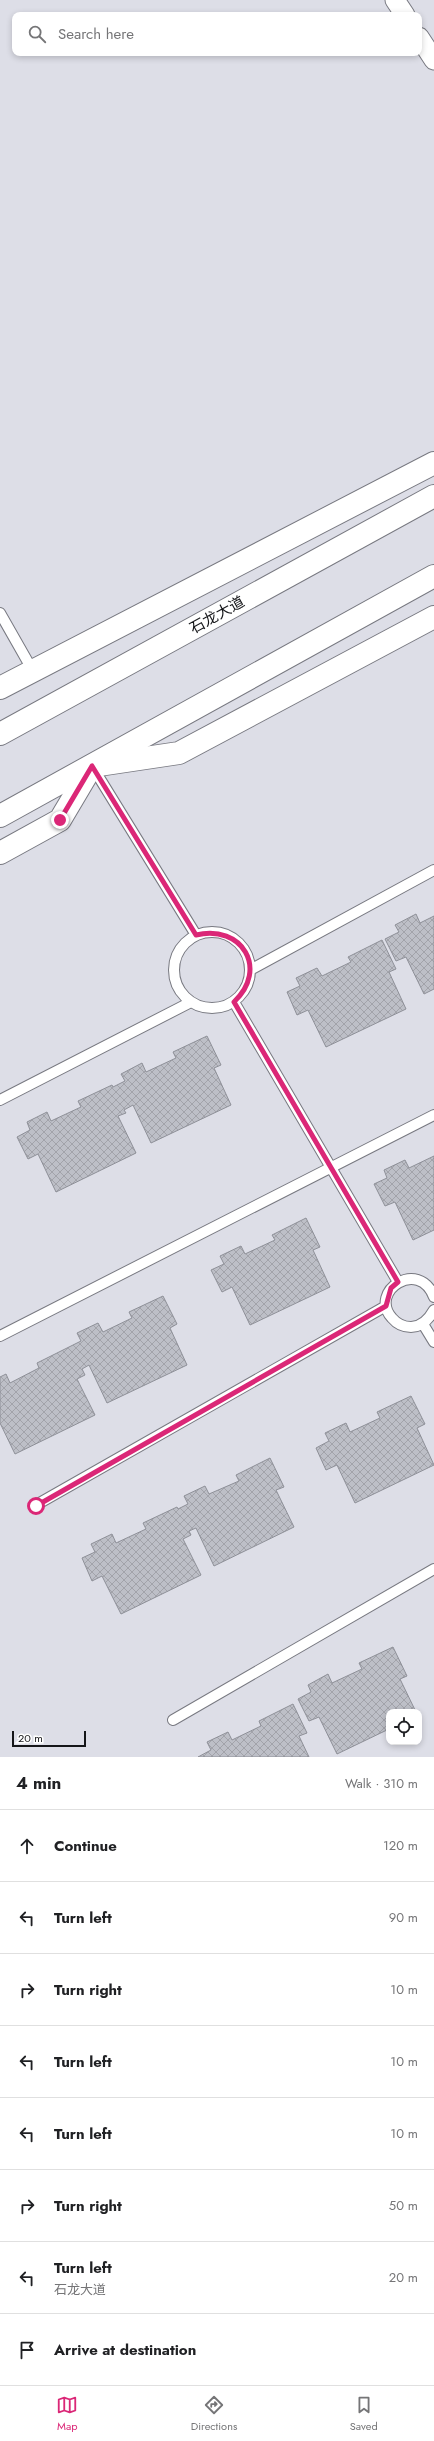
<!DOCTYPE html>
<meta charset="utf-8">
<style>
body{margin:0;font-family:Jost,"Noto Sans SC",sans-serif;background:#f6f6f6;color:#202124}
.controls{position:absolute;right:12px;bottom:12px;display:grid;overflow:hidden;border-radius:8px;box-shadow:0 2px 6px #0003}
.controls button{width:36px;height:36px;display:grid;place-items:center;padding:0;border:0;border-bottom:1px solid #e0e0e0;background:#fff;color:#202124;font:20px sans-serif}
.scale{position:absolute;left:12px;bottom:10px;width:74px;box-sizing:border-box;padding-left:4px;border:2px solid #151619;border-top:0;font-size:11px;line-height:14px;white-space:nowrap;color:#151619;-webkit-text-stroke:3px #fff;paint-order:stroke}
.stop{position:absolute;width:12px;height:12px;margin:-9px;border:3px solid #db2777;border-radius:50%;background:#fff}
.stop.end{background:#db2777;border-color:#fff;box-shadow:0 1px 4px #0008}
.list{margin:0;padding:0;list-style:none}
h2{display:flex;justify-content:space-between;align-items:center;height:52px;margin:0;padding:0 16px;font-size:17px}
h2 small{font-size:13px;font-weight:400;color:#757577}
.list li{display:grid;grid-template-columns:26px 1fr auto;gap:12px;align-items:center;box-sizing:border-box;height:72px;padding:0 16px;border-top:1px solid #e0e0e0}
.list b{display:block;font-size:15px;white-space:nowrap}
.list p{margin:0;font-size:13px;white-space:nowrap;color:#757577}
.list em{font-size:13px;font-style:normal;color:#757577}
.icon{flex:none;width:22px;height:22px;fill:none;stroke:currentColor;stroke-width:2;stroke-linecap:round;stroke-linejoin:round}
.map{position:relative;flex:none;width:434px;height:1757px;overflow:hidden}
.search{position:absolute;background:#fff;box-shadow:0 2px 6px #0003;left:12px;right:12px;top:12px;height:44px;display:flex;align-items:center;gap:10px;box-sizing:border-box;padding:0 14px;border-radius:8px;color:#757577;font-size:15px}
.sheet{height:628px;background:#fff}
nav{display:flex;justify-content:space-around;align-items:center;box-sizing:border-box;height:56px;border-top:1px solid #e0e0e0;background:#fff;font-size:11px;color:#757577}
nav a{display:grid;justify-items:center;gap:2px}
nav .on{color:#db2777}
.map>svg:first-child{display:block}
.building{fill:url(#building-cross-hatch);stroke:#8e9098}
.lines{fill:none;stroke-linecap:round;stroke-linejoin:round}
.service-casing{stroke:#787981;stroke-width:12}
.minor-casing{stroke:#787981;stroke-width:21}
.tertiary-casing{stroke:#787981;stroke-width:24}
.primary-casing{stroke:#787981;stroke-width:24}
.service{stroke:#fff;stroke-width:10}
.minor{stroke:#fff;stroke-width:19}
.tertiary{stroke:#fff;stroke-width:22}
.primary{stroke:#fff;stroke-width:22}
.route{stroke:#db2777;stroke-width:5}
.labels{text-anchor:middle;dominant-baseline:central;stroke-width:3;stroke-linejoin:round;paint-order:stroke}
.street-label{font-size:15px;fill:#151619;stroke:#fff}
</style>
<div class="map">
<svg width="434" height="1757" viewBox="0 0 434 1757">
<defs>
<pattern id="building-cross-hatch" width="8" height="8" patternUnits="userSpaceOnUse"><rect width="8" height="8" fill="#bdbfc7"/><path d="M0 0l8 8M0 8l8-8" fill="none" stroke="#a2a3aa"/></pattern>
</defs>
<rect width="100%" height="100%" fill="#dddee7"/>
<path class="building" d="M 416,914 L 420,923 L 434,916 L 434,989 L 424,994 L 406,957 L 396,961 L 385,939 L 399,932 L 395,925 Z
M 382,940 L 396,969 L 389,972 L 406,1009 L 326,1047 L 308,1010 L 297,1015 L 287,992 L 300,986 L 296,978 L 317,968 L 322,976 L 351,962 L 348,957 Z
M 207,1036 L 221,1065 L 214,1068 L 231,1105 L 151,1143 L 133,1105 L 124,1110 L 126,1113 L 118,1116 L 136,1153 L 56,1192 L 38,1154 L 28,1159 L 17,1137 L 30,1130 L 27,1122 L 47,1112 L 51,1121 L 81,1107 L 78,1101 L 112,1085 L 113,1087 L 125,1081 L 121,1074 L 142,1063 L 146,1072 L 176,1058 L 173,1052 Z
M 434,1156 L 434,1230 L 413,1240 L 395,1202 L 385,1206 L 374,1184 L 387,1178 L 384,1170 L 405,1160 L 409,1168 Z
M 306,1218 L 320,1247 L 313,1250 L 330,1287 L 250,1325 L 232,1287 L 222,1292 L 211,1270 L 224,1264 L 220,1256 L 241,1246 L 245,1254 L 275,1240 L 272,1235 Z
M 163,1296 L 177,1324 L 170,1328 L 187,1365 L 107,1403 L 89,1365 L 82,1369 L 85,1375 L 77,1379 L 95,1415 L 15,1454 L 0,1423 L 0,1377 L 6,1374 L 10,1383 L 39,1368 L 37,1363 L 81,1341 L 77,1333 L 98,1323 L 103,1332 L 132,1318 L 129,1312 Z
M 411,1396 L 425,1424 L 417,1428 L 434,1465 L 355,1503 L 337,1465 L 326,1470 L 316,1448 L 329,1441 L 325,1433 L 346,1423 L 350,1432 L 380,1418 L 377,1412 Z
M 270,1458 L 284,1487 L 276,1490 L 294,1527 L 214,1566 L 196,1528 L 189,1531 L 191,1535 L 183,1539 L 201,1575 L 121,1614 L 102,1576 L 92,1581 L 82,1558 L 95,1552 L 91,1544 L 112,1534 L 116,1543 L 146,1529 L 143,1523 L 177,1507 L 178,1509 L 188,1504 L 184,1496 L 205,1486 L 209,1494 L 239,1481 L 236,1475 Z
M 393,1647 L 407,1676 L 400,1679 L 416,1712 L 389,1712 L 389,1729 L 337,1754 L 319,1717 L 309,1721 L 298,1699 L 311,1692 L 308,1685 L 328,1674 L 332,1683 L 362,1669 L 359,1663 Z
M 293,1704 L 307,1733 L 299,1736 L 309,1757 L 198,1757 L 211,1750 L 207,1742 L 228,1732 L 232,1740 L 261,1726 L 259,1721 Z"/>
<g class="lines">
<g class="service-casing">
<path id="service" d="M 0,613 L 33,671
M 92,766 L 196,935
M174 970a38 38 0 1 1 76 0a38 38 0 1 1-76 0Z
M 250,970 L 434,870
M 234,1002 L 398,1282
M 0,1100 L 191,1002
M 434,1297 C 419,1258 368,1291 392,1318 C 397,1324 403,1327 411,1327 C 422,1327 429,1319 434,1310
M 423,1324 L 434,1342
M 0,1336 L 434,1115
M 36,1505 L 386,1306
M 173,1720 L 434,1569"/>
</g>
<g class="minor-casing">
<path id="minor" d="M 395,0 L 405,15
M 419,37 L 434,60"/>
</g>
<g class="tertiary-casing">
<path id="tertiary" d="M 0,688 L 434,463
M 0,853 L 60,820 L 92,766 L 179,753 L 434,617"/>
</g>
<g class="primary-casing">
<path id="primary" d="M 0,734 L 434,496
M 0,816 L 434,576"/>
</g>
<use href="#service" class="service"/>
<use href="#minor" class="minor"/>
<use href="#tertiary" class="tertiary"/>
<use href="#primary" class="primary"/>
</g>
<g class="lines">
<path class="route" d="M 36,1506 L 386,1306 L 391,1288 L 398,1282 L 234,1002 C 269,969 242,924 196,935 L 92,766 L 60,820"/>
</g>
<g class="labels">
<g class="street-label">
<text transform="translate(217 615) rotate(-29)">石龙大道</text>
</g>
</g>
</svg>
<div class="controls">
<button><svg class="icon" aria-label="locate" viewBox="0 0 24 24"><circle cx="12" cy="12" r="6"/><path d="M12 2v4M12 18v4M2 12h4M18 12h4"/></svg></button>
</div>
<div class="scale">20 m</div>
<div class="stop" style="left:36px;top:1506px"></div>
<div class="stop end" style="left:60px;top:820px"></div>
<div class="search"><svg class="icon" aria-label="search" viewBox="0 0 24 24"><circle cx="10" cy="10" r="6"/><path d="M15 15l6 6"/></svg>Search here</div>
</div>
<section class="sheet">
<h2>4 min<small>Walk · 310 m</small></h2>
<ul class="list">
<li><svg class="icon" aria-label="ahead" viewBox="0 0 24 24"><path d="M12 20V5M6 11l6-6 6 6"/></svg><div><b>Continue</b></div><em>120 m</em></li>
<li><svg class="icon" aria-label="left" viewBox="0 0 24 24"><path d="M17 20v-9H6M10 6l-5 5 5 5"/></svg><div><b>Turn left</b></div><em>90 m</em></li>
<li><svg class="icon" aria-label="right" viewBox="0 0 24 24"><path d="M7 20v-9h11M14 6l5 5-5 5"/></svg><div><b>Turn right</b></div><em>10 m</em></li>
<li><svg class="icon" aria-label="left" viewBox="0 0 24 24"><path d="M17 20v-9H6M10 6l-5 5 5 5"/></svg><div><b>Turn left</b></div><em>10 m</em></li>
<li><svg class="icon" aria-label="left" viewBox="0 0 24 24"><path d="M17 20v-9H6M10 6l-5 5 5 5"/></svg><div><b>Turn left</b></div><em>10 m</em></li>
<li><svg class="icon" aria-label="right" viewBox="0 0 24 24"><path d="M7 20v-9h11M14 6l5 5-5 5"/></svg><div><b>Turn right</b></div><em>50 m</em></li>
<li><svg class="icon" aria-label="left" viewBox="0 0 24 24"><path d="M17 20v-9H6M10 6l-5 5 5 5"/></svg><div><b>Turn left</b><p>石龙大道</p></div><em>20 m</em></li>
<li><svg class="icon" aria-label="arrive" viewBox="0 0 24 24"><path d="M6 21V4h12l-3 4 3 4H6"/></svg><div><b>Arrive at destination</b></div></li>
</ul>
</section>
<nav>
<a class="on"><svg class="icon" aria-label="map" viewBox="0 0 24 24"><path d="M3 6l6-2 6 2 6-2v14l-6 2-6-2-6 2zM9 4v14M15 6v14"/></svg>Map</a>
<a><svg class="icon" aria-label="directions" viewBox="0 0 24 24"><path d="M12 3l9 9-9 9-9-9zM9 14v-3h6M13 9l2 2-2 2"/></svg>Directions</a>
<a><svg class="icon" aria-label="saved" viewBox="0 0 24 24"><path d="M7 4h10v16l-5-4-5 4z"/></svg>Saved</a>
</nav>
